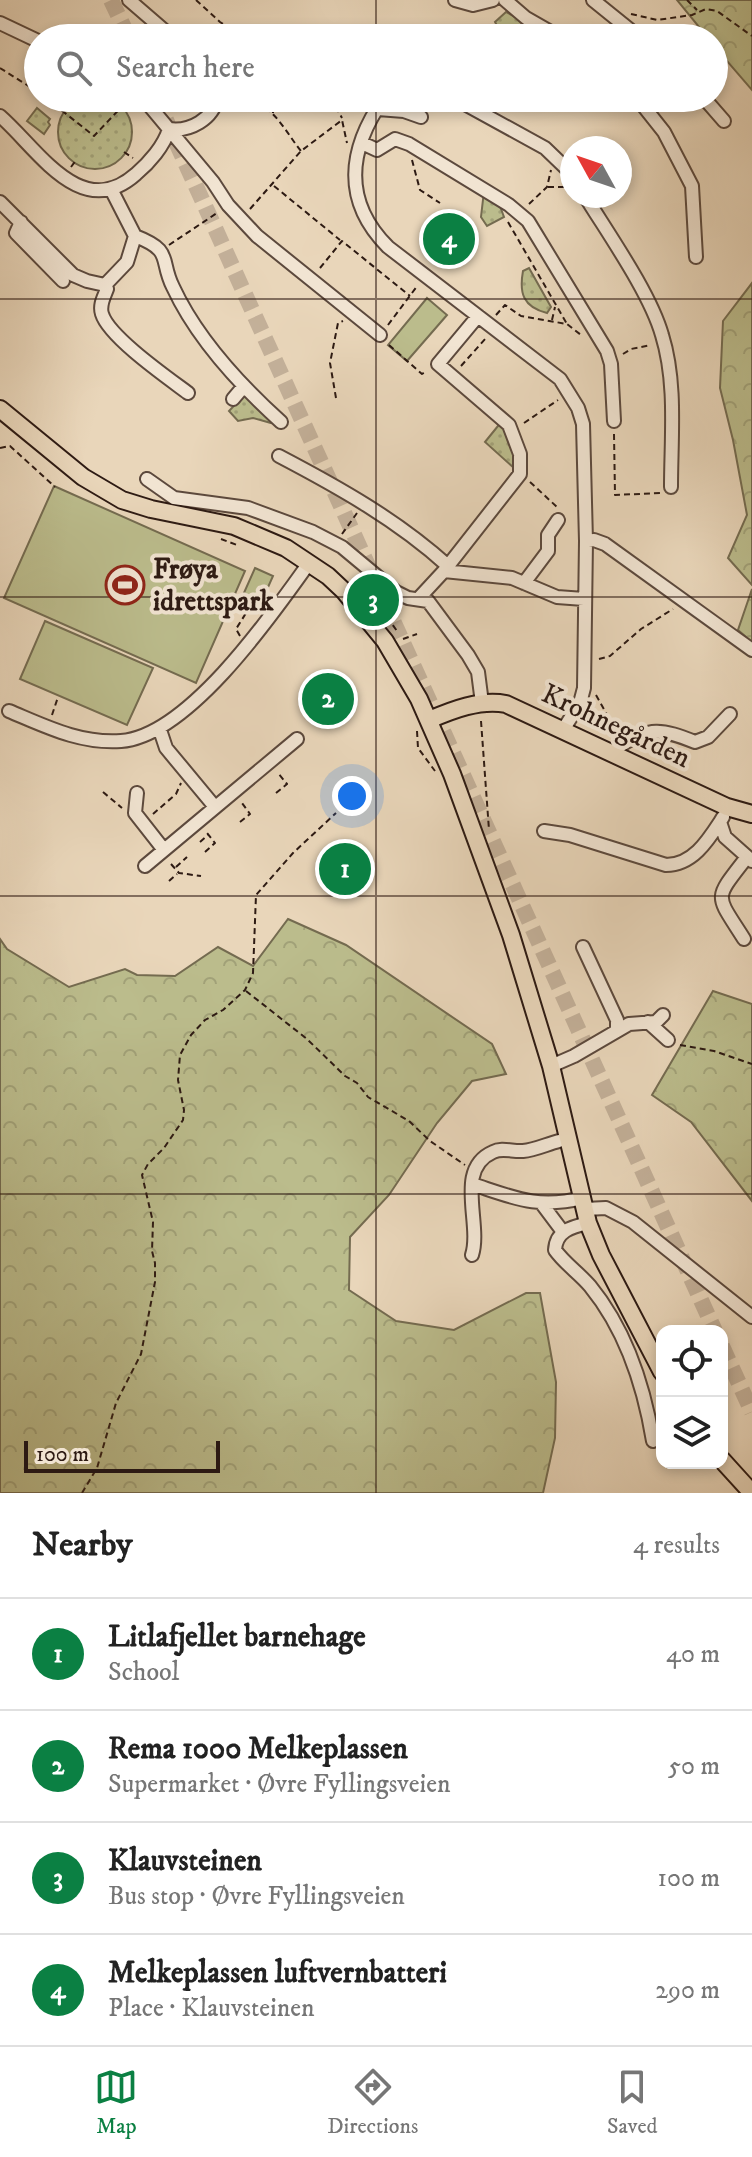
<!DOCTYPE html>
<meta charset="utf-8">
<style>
body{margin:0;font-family:"IM FELL DW Pica",serif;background:#f6f6f6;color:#222}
.controls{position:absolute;right:24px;bottom:24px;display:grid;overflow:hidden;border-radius:16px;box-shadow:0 4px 12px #0003}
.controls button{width:72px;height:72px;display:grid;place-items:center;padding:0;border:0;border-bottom:2px solid #e0e0e0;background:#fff;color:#222;font:40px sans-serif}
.compass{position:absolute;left:560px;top:136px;width:72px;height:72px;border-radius:50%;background:#fff;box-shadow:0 4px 12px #0003;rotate:310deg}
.scale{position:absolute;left:24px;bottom:20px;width:196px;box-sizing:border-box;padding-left:8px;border:4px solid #2d1a13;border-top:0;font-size:22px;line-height:28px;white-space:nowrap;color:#2d1a13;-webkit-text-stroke:6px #f1e4d2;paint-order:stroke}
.you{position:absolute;left:352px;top:796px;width:28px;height:28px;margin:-20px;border:6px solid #fff;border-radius:50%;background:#1a73e8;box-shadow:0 0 0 12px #1a73e833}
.badge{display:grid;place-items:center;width:52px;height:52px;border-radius:50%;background:#0b8043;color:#fff;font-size:26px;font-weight:700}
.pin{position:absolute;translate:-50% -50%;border:4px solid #fff;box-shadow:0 2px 8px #0006}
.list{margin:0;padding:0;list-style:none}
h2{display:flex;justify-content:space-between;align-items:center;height:104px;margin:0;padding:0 32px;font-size:34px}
h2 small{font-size:26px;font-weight:400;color:#767676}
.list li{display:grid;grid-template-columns:52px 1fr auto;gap:24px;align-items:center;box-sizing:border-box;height:112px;padding:0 32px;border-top:2px solid #e0e0e0}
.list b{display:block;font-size:30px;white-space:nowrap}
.list p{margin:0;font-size:26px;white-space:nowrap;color:#767676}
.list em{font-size:26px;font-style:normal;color:#767676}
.icon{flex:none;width:44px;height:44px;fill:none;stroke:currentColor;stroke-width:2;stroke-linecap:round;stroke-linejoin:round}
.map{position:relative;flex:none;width:752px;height:1493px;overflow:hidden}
.search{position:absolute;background:#fff;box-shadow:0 4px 12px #0003;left:24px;right:24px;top:24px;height:88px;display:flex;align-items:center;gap:20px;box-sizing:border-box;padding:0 28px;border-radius:44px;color:#767676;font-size:30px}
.sheet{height:552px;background:#fff}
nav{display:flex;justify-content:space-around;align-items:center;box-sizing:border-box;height:112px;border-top:2px solid #e0e0e0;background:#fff;font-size:22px;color:#767676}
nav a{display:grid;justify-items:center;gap:4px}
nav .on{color:#0b8043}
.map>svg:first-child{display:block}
.grass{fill:#bbbc8c;stroke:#746b50;stroke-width:2}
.forest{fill:url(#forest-crowns);stroke:#746b50;stroke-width:2}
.park{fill:url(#park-dots);stroke:#746b50;stroke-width:2}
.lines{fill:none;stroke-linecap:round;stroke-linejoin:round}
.major-tunnel{stroke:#c3b099;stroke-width:16;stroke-dasharray:16 8;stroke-linecap:butt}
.minor-casing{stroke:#5c493d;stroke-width:16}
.major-casing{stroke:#2d1a13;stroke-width:20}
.path{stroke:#2d1a13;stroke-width:2;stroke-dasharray:6 4;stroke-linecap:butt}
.minor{stroke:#f1e4d2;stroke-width:12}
.major{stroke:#e9d6ba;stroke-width:16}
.grid{fill:none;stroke:#2d1a13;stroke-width:2;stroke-opacity:0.55}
.labels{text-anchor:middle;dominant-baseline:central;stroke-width:8;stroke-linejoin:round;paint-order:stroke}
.poi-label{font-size:28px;font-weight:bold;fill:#2d1a13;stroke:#f1e4d2;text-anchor:start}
.street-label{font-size:28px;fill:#2d1a13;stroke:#f1e4d2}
</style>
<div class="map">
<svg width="752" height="1493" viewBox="0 0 752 1493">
<defs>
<pattern id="forest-crowns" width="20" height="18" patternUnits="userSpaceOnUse" patternTransform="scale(2)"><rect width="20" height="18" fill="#bbbc8c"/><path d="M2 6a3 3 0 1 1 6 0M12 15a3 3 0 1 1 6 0" fill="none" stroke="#a1a178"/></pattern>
<pattern id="park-dots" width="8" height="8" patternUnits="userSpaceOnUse" patternTransform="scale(2)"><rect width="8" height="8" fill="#bbbc8c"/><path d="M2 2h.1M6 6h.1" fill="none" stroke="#a1a178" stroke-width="1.8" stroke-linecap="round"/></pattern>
</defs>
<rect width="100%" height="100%" fill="#e9d6ba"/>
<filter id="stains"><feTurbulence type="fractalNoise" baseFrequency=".0025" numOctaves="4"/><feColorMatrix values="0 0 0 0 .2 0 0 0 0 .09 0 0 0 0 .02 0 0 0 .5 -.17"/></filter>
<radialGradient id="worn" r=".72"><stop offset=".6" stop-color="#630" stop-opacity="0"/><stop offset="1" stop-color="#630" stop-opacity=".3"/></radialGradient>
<path class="grass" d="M 427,298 L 447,315 L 407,361 L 388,345 Z
M 54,486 L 245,571 L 196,683 L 4,598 Z
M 255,568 L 273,576 L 257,612 L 239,604 Z
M 45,621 L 153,668 L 127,725 L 20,679 Z"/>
<path class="forest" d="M 677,0 L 752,0 L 752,90 L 714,46 L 714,38 L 708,38 Z
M 752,283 L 752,585 L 728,558 L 747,515 L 733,440 L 720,388 L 723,321 Z
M 752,589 L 752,642 L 738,630 Z
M 288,919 L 346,945 L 492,1044 L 506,1074 L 472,1081 L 437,1123 L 389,1195 L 350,1237 L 349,1290 L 396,1321 L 454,1330 L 526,1293 L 540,1293 L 556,1382 L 555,1438 L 543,1493 L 0,1493 L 0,939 L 7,949 L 69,987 L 125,969 L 137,975 L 175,976 L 218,947 L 253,966 Z
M 713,991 L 752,1004 L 752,1201 L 691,1122 L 652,1095 Z"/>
<path class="park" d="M 506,12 L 524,22 L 514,38 L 504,38 L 495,22 Z
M58 132a37 37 0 1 1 74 0a37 37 0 1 1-74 0Z
M 37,108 L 50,119 L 48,122 L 50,125 L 44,134 L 27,121 Z
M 484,191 L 498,201 L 504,217 L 487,226 L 481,217 Z
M 529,268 L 551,307 L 547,313 C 523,307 519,293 523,271 Z
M 245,394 L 273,420 L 271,423 L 253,418 L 238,421 L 229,411 Z
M 502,421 L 516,457 L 515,469 L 485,442 Z"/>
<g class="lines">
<path class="major-tunnel" d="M 111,0 L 129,38
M 156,98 L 715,1331
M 722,1346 L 752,1412"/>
<g class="minor-casing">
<path id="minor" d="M 129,0 L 173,38
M 455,0 L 473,5 L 493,0
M 505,0 L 526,18 L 561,38
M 593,0 L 640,38
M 0,23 L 38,41
M 143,98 L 213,182 L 228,205 L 257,236 L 380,335
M 384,98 C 348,149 342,201 388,247 L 560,379 L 578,408 L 583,424 L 586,541 L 584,688 L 580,703 L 563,730
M 454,98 L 545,148 L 572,174
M 637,98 L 664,132 L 692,186 L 696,257
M 704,98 L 724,121
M 378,109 L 404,111 L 421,117
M 0,116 C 38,149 81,223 136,174 C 149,163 164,146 169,129
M 169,129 C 190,132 213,119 217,98
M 362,143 L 377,150 L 395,139 L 409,144 L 509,205 L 528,221 L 607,351 L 611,364 L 614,421
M 585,196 C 609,235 650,293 662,335 C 677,383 671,438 671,487
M 0,202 L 73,275 L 87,281 L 105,285 L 127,262 L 135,236 L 112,191
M 21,222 L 16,233 L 63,281
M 135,236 C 174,251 159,259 173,287 C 197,339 239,384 281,422
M 105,285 L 107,289 C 104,297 99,305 102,314 C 109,337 168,378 188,393
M 233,399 L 244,386
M 279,456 C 340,488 397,520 448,566
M 147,479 L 174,498 L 248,508 L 313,532 L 342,547 L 396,592 L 408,598 L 428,601 L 468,655 L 478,672 L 482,703
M 586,541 L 594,540 L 605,544 L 752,650
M 444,571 L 520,474 L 520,454 L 509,425 L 438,364 L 478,316
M 524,583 L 548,551 L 548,535 L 558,520
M 419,598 L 444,571 L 512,578 L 557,597 L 584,599
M 9,711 C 45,726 80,744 121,741 C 188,736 272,615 309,563
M 160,730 L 166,748 L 215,807
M 618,747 C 650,726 662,729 695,742 L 708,737 L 730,714
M 137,793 L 135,813 L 164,850
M 723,817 L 720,822 L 725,837 L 752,861
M 544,831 L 570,835 L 666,865 C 692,865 707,842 720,822
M 145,866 L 297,739
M 744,939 C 715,893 713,901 747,857
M 583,947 L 617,1020 L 617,1031
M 648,1022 L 668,1040
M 551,1066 L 574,1056 L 629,1024 L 656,1022 L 663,1015
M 472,1184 C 515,1198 537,1209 583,1198
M 542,1204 L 563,1232
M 585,1209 L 606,1208 L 633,1222 L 752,1317
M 588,1223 C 571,1227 556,1231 555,1250 C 565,1264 579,1273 590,1286 C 626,1330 644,1386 653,1441
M 472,1255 C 482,1223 454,1169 493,1152 C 502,1147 513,1152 523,1151 C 535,1150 547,1144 559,1141"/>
</g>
<g class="major-casing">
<path id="major" d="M 0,409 L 83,477 L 122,500 L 151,509 L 234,526 L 286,548 L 328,576 L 344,591 L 385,641 L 419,699 L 452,774 L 511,935 L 551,1066 L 588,1223 L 601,1255 L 662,1372
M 429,720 C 452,710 480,699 506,704 L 727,807 L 752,814
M 722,1460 L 752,1493"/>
</g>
<path class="path" d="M 196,0 L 220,22 L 245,38
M 687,0 L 697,10
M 631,14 L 657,20 L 692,15 L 706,9 L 717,11 L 752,36
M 302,38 L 309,38
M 516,38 L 521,29
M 0,68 L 38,92
M 46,98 L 94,136 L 129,99
M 331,98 L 342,118
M 491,103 L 502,105 L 537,98
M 227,107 C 236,105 249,100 258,104 C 275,109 290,138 301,151
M 273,113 L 273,98
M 124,152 L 133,158
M 412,160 L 420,190 L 440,203
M 71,167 L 77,159
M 274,186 L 340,240
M 548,187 L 566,187
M 529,204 L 547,187 L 551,170
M 250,209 L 301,151 L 342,120 L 347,143
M 508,222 L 567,324
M 169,245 L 217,213
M 320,268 L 342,241 L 410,296
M 496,315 L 505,305 L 521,316 L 567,324 L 581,335
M 552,320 L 555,307
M 388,325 L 418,285
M 389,345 L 422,374 L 427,371
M 623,354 L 631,349 L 651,345
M 461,366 L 486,338
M 336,398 L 330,363 L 338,323 L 343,321
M 524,423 L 558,400
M 614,434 L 615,495 L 661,493
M 0,448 L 10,446 L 55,487
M 530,482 L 557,507
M 342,534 L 357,513
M 221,539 L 237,545
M 361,587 L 373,597 L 397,631
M 240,636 L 236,629 L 248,610
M 403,639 L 417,634
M 599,659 L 610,656 L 641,629 L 673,609
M 596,695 L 610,720 L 619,730
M 52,715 L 58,697
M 481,721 L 489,830
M 417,731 L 418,748 L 435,771
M 103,792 L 122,808
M 276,793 L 287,784 L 278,773
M 153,814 L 176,794 L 181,783
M 240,822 L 250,814 L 242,803
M 200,842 L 208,835
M 205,852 L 215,843 L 207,833
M 171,864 L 179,873 L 201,876
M 176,867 L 187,857
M 169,881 L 177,874
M 246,991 L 307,1039 L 345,1076 L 357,1083 L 368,1097 L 409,1121 L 430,1141 L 465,1165
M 680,1045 L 714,1051 L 752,1064
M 82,1493 L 97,1468 L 116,1403 L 141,1354 L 155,1282 L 155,1263 L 152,1251 L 153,1222 L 142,1175 L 148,1164 L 164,1148 L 183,1120 L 184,1110 L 178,1080 L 180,1055 L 191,1035 L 205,1020 L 223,1010 L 245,990 L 253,973 L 256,895 L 293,853 L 336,813"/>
<use href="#minor" class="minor"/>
<use href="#major" class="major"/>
</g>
<path class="grid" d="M 376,0 L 376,38M 376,98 L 376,1493M 0,299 L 752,299M 0,597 L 752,597M 0,896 L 752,896M 0,1194 L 752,1194"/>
<defs>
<g id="stadium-ring" transform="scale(2)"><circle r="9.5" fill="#f1e4d2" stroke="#8f2418" stroke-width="1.5"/><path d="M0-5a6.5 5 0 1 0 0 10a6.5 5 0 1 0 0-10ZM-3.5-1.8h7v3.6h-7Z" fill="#8f2418"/></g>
</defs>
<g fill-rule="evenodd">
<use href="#stadium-ring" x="125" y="585"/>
</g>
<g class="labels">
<g class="poi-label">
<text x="153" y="569">Frøya<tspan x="153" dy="32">idrettspark</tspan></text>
</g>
<g class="street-label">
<text transform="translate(616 726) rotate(25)">Krohnegården</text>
</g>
</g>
<rect width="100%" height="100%" filter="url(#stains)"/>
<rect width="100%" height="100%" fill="url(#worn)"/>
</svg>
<div class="controls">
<button><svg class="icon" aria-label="locate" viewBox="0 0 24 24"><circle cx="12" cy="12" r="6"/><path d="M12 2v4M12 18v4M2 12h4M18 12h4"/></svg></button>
<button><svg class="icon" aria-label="layers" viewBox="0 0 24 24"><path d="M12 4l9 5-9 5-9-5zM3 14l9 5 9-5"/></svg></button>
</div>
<svg class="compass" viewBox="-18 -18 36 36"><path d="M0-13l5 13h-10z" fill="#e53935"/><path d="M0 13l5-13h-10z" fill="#767676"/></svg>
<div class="scale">100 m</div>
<div class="you"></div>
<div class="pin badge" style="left:345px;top:869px">1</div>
<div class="pin badge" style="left:328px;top:699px">2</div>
<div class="pin badge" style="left:373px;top:600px">3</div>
<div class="pin badge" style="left:449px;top:239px">4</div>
<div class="search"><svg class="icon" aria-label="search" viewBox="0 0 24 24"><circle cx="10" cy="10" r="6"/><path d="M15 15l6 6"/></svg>Search here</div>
</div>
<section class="sheet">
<h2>Nearby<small>4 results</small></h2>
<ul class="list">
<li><span class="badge">1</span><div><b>Litlafjellet barnehage</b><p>School</p></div><em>40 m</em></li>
<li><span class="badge">2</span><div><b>Rema 1000 Melkeplassen</b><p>Supermarket · Øvre Fyllingsveien</p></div><em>50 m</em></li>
<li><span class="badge">3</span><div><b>Klauvsteinen</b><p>Bus stop · Øvre Fyllingsveien</p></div><em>100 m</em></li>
<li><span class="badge">4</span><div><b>Melkeplassen luftvernbatteri</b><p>Place · Klauvsteinen</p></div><em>290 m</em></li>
</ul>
</section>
<nav>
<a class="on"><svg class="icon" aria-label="map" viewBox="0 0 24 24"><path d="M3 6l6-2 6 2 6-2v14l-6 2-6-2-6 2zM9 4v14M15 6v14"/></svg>Map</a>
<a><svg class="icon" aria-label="directions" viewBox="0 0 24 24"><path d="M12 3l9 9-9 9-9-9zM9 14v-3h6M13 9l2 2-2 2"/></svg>Directions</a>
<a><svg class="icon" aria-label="saved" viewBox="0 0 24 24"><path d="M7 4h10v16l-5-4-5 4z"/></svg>Saved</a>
</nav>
